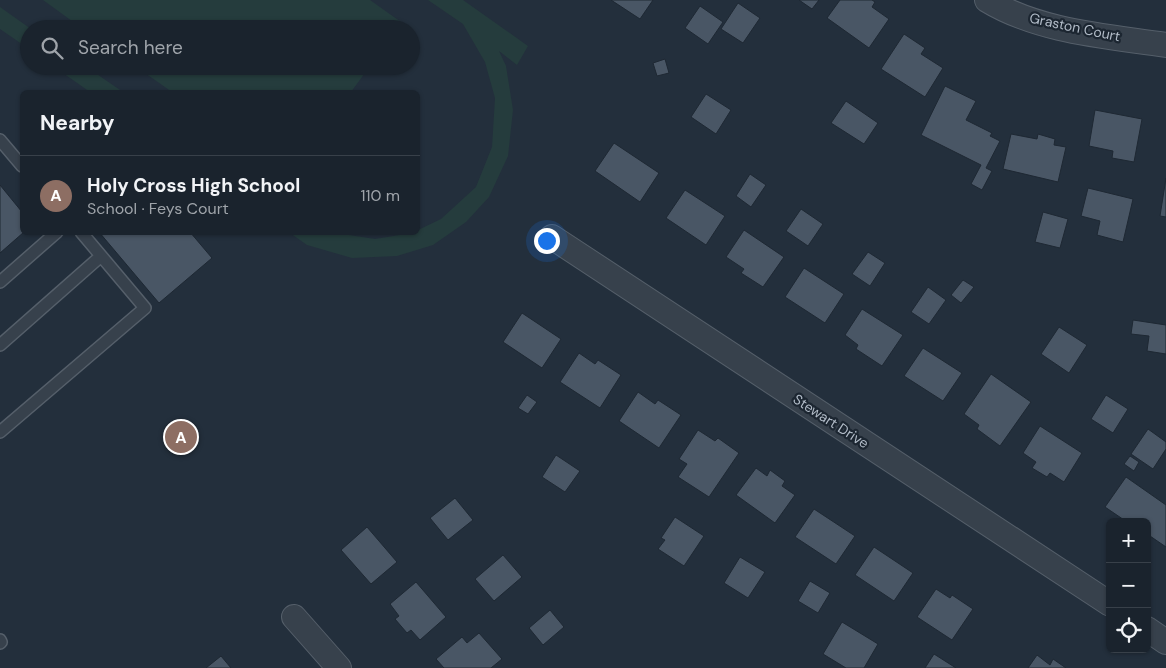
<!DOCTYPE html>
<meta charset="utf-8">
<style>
body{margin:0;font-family:"DM Sans",sans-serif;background:#232b35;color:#f1f3f6}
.controls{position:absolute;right:15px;bottom:15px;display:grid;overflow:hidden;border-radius:8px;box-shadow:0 1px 4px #0004}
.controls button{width:45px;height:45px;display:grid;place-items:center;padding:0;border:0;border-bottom:1px solid #384049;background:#1a232d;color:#f1f3f6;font:25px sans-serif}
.you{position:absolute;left:546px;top:240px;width:18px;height:18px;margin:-12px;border:4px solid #fff;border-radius:50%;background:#1a73e8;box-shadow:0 0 0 8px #1a73e833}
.badge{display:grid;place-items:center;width:32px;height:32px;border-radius:50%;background:#87b9f8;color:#fff;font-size:16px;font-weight:700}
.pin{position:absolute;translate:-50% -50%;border:2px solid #fff;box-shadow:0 1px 5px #0006}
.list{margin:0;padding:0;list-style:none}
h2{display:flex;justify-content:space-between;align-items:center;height:65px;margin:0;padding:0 20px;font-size:21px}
h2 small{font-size:16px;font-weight:400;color:#9fa4aa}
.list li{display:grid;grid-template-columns:32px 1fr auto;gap:15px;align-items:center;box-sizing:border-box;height:80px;padding:0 20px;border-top:1px solid #384049}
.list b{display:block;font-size:19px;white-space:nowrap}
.list p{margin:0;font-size:16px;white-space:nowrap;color:#9fa4aa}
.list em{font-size:16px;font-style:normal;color:#9fa4aa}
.icon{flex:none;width:28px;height:28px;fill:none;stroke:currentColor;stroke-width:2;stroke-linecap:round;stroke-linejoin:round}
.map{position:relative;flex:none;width:1166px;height:668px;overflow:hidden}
.search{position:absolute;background:#1a232d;box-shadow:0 1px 4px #0004;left:20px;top:20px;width:400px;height:55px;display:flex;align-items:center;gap:12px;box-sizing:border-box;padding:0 18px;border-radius:28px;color:#9fa4aa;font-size:19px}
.panel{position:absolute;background:#1a232d;box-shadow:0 1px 4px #0004;left:20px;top:90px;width:400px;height:145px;border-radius:8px}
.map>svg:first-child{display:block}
.green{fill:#253c3d}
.building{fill:#495665;stroke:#1e2833}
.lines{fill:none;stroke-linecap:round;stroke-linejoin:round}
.lane-casing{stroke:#555f6a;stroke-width:14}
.street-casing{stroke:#555f6a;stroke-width:26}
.lane{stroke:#37414c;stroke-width:11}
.street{stroke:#37414c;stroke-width:24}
.labels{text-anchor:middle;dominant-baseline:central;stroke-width:4.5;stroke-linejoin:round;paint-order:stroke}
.street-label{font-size:14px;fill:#b2bcc8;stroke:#1c2631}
</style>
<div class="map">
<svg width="1166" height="668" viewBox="0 0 1166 668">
<rect width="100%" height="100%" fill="#232f3c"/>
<path class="green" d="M 43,0 L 370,0 L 401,22 L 397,29 L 83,29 Z
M 428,0 L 463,0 L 528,46 L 517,65 L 499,51 L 506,66 L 513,110 L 508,156 L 489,197 L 466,222 L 433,245 L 397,256 L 352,258 L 307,245 L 290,233 L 336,233 L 375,239 L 418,232 L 418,230 L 441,219 L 476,187 L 492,147 L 495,98 L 485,62 L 463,24 Z
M 0,7 L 31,29 L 29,29 L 29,49 L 0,29 Z
M 53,66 L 85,66 L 123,92 L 90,92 Z
M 135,66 L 370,66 L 351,92 L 172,92 Z"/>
<path class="building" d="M 611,0 L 653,0 L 640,19 Z
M 799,0 L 819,0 L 812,9 Z
M 840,0 L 872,0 L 875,2 L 872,7 L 889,19 L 869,48 L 827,18 Z
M 738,3 L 760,18 L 743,43 L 721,29 Z
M 700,6 L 723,22 L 708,44 L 685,28 Z
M 904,34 L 925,48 L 921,54 L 943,68 L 925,97 L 881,69 Z
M 665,59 L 669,73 L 657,76 L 653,63 Z
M 945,86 L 976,101 L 966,120 L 992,133 L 990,136 L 1000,141 L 986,168 L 992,171 L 982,190 L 971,184 L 981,165 L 921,135 Z
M 706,94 L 731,110 L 716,134 L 691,117 Z
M 846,101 L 878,123 L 864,144 L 831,123 Z
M 1095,110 L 1142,119 L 1134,162 L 1112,158 L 1113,151 L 1089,146 Z
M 1011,134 L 1037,139 L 1038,134 L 1055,139 L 1054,145 L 1066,147 L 1058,182 L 1003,169 Z
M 614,143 L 659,173 L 640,202 L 595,171 Z
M 750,174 L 766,185 L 751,207 L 736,196 Z
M 1166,178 L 1166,217 L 1160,216 Z
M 0,185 L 22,212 L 22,232 L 24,232 L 0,253 Z
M 1088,188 L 1133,199 L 1123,242 L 1097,235 L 1100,221 L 1081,216 Z
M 685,190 L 725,216 L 706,245 L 666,218 Z
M 801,209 L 823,224 L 808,246 L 786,231 Z
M 1043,212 L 1068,219 L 1060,248 L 1035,242 Z
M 744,230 L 784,257 L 763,287 L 741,273 L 744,269 L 726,257 Z
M 99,232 L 190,232 L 212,258 L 159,303 Z
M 868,252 L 885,263 L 870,286 L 852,274 Z
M 804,268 L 844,294 L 825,323 L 785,297 Z
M 963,280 L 974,287 L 961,303 L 951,295 Z
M 928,287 L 946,300 L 929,324 L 911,312 Z
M 862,309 L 903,335 L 882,366 L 856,349 L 858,345 L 845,335 Z
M 522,313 L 561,339 L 542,368 L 503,342 Z
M 1133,320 L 1166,325 L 1166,354 L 1147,351 L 1149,336 L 1131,334 Z
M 1059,327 L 1087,345 L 1069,373 L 1041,354 Z
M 923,348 L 962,373 L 943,401 L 904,376 Z
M 579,353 L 595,364 L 598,360 L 621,375 L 600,408 L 560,382 Z
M 991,374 L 1031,402 L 1000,446 L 977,429 L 979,425 L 964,414 Z
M 638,392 L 655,404 L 658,400 L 681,415 L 659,448 L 619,421 Z
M 527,395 L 537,402 L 528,414 L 518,408 Z
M 1106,395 L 1128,409 L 1113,433 L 1091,419 Z
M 1040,426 L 1082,453 L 1064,482 L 1050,473 L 1047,477 L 1032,468 L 1036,462 L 1023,453 Z
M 1148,429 L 1166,442 L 1166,449 L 1153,469 L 1131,454 Z
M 698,430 L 715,441 L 718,438 L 739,453 L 709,497 L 678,477 L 687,464 L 679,459 Z
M 556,455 L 580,471 L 565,492 L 542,477 Z
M 1130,456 L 1139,462 L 1134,471 L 1124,464 Z
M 756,468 L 767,476 L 770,470 L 785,481 L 782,486 L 795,495 L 775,523 L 736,495 Z
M 1126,477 L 1166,505 L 1166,547 L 1150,536 L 1147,540 L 1147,522 L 1127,522 L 1105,507 Z
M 455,498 L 473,520 L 448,540 L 430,518 Z
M 814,509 L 855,536 L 836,564 L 795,537 Z
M 675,517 L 704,536 L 684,566 L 658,549 L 665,540 L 661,538 Z
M 367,527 L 397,562 L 371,584 L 341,550 Z
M 874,547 L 913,573 L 894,601 L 855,575 Z
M 503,555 L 522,577 L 494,601 L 475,579 Z
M 740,557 L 765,572 L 748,598 L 724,583 Z
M 810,581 L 830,593 L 818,613 L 798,601 Z
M 416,582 L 446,617 L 420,640 L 411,630 L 407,633 L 395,619 L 399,616 L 390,604 Z
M 936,589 L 950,598 L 952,595 L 973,609 L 952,640 L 917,617 Z
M 550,610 L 564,627 L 543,645 L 529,628 Z
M 842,622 L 878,644 L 864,668 L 846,668 L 823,654 Z
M 479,633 L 502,659 L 491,668 L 444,668 L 436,659 L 462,637 L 467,643 Z
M 934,654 L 956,668 L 925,668 Z
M 1037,655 L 1050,665 L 1053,659 L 1066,668 L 1028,668 Z
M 221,656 L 231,668 L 206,668 Z"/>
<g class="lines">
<g class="lane-casing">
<path id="lane" d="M 0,140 L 22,166
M 0,282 L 57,232
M 0,345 L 101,256
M 0,432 L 145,308 L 81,232
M 0,640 L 1,642 L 0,643"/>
</g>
<g class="street-casing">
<path id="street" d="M 987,0 C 1040,32 1106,36 1166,45
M 552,237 L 1110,604
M 294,617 L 339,668
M 1147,629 L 1166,642"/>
</g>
<use href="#lane" class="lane"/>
<use href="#street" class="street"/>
</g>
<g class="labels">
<g class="street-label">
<text transform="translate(1075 27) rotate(12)">Graston Court</text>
<text transform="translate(831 421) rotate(33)">Stewart Drive</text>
</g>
</g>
</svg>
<div class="controls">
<button>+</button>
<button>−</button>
<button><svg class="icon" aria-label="locate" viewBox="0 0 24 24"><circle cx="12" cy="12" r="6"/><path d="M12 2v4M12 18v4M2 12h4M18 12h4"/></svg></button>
</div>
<div class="you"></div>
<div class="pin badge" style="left:181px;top:437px;background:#8d6e63">A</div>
<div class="search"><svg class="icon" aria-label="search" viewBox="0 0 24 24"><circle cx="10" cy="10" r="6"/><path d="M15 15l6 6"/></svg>Search here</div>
<section class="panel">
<h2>Nearby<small></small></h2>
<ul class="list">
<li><span class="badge" style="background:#8d6e63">A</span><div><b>Holy Cross High School</b><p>School · Feys Court</p></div><em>110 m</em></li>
</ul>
</section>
</div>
